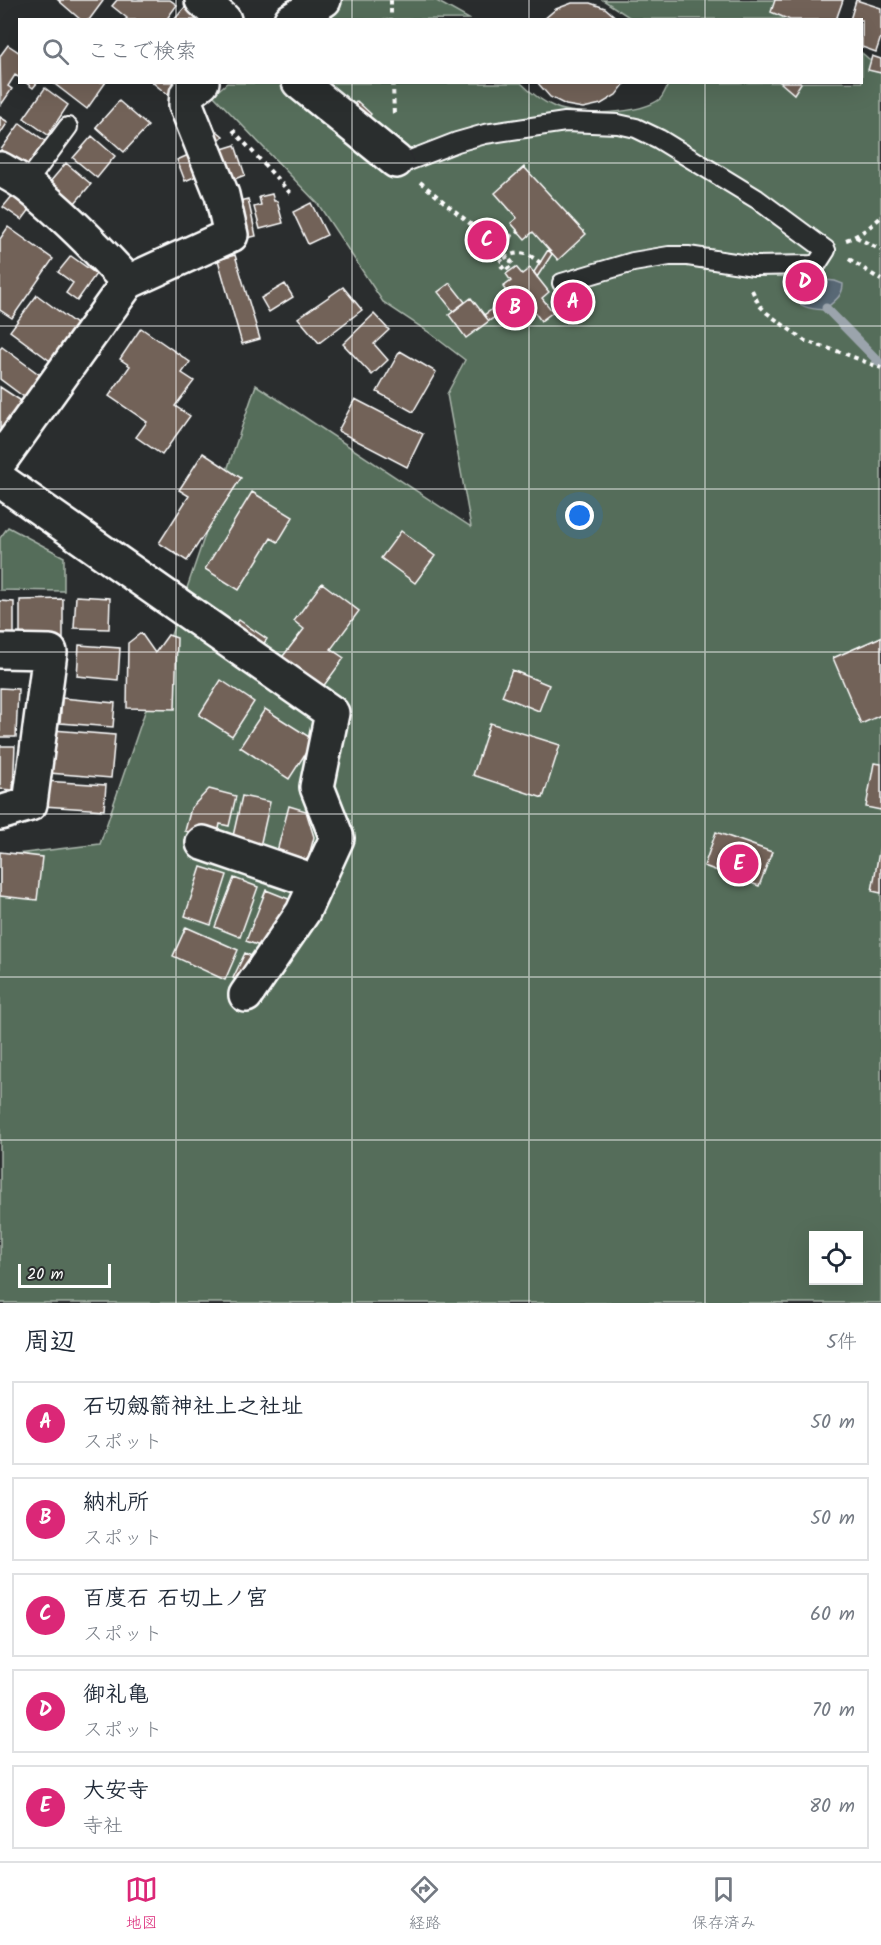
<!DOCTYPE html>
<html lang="ja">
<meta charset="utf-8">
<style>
body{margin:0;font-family:Kalam,"Klee One",sans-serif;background:#f2f2f3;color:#1f2937}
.controls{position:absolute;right:18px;bottom:18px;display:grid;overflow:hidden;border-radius:0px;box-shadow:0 6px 24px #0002}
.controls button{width:54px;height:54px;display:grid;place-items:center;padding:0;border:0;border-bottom:2px solid #e0e1e3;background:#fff;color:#1f2937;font:30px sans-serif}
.scale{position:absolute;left:18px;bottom:15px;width:93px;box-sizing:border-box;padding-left:6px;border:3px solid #fff;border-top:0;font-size:16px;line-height:21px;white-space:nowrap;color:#fff;-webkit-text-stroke:4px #2a2d2e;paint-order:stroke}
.you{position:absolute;left:580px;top:516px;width:21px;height:21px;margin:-15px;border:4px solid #fff;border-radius:50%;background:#1a73e8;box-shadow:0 0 0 9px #1a73e833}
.badge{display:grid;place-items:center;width:39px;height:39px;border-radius:50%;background:#db2777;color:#fff;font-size:20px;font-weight:700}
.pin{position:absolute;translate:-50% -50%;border:3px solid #fff;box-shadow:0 2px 6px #0006}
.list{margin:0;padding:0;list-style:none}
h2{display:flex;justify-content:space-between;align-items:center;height:78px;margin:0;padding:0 24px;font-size:26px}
h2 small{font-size:20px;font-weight:400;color:#747a83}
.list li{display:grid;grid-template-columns:39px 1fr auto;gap:18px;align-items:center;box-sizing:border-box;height:84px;margin:0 12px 12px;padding:0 12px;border:2px solid #e0e1e3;border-radius:0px}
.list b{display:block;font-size:22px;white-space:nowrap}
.list p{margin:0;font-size:20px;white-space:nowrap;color:#747a83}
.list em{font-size:20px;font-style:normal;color:#747a83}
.icon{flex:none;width:33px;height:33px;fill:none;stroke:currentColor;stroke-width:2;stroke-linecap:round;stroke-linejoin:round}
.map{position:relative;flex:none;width:881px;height:1303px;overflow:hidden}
.search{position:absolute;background:#fff;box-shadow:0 6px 24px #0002;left:18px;right:18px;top:18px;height:66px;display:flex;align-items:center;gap:15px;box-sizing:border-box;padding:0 21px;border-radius:0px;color:#747a83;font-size:22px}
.sheet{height:558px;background:#fff}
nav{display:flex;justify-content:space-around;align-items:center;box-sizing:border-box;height:84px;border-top:2px solid #e0e1e3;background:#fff;font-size:16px;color:#747a83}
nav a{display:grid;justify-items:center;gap:3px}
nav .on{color:#db2777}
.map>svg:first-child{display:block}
.green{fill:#556d5a;stroke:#aab6ac;stroke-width:1.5;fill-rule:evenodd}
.water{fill:#586875;stroke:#9ba4ac;stroke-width:1.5}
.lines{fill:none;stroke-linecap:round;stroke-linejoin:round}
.stream{stroke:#9ba4ac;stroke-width:9}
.building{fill:#726259;stroke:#fff;stroke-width:1.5}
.lane-casing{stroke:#fff;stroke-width:22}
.street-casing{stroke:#fff;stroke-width:38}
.path{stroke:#fff;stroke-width:4;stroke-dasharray:4.5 4.5;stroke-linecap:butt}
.lane{stroke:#2a2d2e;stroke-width:18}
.street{stroke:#2a2d2e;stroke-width:33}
.grid{fill:none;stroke:#fff;stroke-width:1.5;stroke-opacity:0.55}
</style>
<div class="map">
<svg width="881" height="1303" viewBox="0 0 881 1303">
<rect width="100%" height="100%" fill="#2a2d2e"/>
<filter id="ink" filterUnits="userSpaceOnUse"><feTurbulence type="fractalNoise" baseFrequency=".0167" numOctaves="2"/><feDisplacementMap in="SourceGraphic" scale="12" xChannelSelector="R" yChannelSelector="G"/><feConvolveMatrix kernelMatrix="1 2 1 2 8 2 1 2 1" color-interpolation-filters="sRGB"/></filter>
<g filter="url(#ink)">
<path class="green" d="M 342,0 L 435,0 L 469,19 L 313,20 Z
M 603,0 L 799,0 L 822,19 L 632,19 Z
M 862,53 L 876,65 L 881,66 L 881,1303 L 0,1303 L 0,856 L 100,844 L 256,385 L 471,527 L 447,394 L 465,360 L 427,331 L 383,302 L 318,204 L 213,95 L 227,83 L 521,83 C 530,92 543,102 555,107 C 577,117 641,114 660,99 C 664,95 666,88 669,83 L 862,82 ZM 814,1236 L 858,1236 L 858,1280 L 814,1280 Z
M 8,527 L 64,557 L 64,591 L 0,590 L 0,538 Z"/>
<path class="water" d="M 825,280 L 835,281 L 843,284 C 843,297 833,302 824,310 C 809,309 798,307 790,293 C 800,280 814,290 825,280 Z"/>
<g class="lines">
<path class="stream" d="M 826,308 L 881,364"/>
</g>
<path class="building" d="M 58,0 L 102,0 L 103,1 L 89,20 L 81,20 Z
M 117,0 L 170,0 L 177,5 L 166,20 L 125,20 L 127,18 L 112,6 Z
M 775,0 L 843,0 L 836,20 L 790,20 L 771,12 Z
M 856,0 L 881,8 L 881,37 L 876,52 L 862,47 L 862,20 L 850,20 Z
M 572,3 L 590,3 L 605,8 L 619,20 L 543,20 L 556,9 Z
M 185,7 L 201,20 L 174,20 Z
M 8,45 L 20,53 L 20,78 L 15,75 L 8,86 L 12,89 L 1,105 L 0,56 Z
M 872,56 L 881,59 L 881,73 L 868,70 Z
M 25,82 L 38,82 L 33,88 Z
M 52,82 L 106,82 L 87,109 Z
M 152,82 L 194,82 L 178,103 Z
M 537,82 L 626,82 L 616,95 L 601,104 L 583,108 L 566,105 L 550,97 Z
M 780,82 L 800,82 L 801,83 L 794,94 Z
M 45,88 L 68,105 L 48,135 L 24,118 Z
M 119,101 L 148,126 L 124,152 L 96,127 Z
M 357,101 L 371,114 L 362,124 L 348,111 Z
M 0,117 L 8,122 L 0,134 Z
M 20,123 L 45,141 L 24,171 L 0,154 L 0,151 Z
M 217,131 L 223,136 L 219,140 L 213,135 Z
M 92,136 L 115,156 L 97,178 L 73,158 Z
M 235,145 L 245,175 L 232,180 L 222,149 Z
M 193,153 L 201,174 L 185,181 L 177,160 Z
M 66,163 L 91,184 L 69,210 L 44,189 Z
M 524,167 L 586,234 L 558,260 L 533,232 L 525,239 L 511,223 L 517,218 L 495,193 Z
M 272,194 L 274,201 L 277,201 L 283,223 L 260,229 L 254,207 L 261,205 L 259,197 Z
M 13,195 L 31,208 L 22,220 L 3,207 Z
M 248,199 L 256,236 L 243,239 L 235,202 Z
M 311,203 L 327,235 L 308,244 L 293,212 Z
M 8,227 L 53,259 L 12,318 L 0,310 L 0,239 Z
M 548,250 L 552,254 L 537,277 L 534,272 Z
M 235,255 L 260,339 L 242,344 L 218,260 Z
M 71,256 L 96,274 L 77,301 L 66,293 L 73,283 L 58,272 Z
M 516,267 L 522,274 L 530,268 L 549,292 L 542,298 L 553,312 L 541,321 L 530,306 L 522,312 L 503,287 L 511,281 L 506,274 Z
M 450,283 L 465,302 L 453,311 L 438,292 Z
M 285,284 L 293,297 L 269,312 L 261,298 Z
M 343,287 L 362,310 L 319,343 L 298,318 Z
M 37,295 L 84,330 L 57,366 L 10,331 Z
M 510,297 L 515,304 L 489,321 L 484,315 Z
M 471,298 L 489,321 L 466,338 L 449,315 Z
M 374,314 L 389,330 L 374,344 L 388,360 L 372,375 L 343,344 Z
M 141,328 L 190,362 L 182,373 L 194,381 L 175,406 L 190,416 L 162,455 L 136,437 L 147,422 L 109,396 L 130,366 L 120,359 Z
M 2,347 L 40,375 L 24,397 L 0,379 L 0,349 Z
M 400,351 L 436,372 L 413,412 L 377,392 Z
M 0,387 L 29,406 L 0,446 Z
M 355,399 L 423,434 L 407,467 L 338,431 Z
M 203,453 L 241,478 L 187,561 L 159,543 L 189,496 L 179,490 Z
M 252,492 L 293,517 L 278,542 L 271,538 L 239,590 L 205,569 Z
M 401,531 L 435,556 L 415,583 L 381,558 Z
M 322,583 L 359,611 L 331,649 L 344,658 L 317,695 L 276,665 L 304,629 L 294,621 Z
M 76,596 L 110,598 L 109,629 L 74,628 Z
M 63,599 L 63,643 L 20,643 L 20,600 Z
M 0,601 L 14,602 L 14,641 L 0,641 Z
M 239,620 L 267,639 L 258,652 L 230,632 Z
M 141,633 L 155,653 L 168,635 L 177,638 L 175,709 L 127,708 L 128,643 Z
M 881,637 L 881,715 L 861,724 L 833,658 Z
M 79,645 L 120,648 L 118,680 L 77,676 Z
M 512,670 L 549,685 L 539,711 L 502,696 Z
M 221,680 L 254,702 L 232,736 L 199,715 Z
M 0,688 L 18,689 L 16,737 L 0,737 Z
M 62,698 L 115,703 L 113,727 L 60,723 Z
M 265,709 L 314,740 L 289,779 L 240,747 Z
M 490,723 L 560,745 L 543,798 L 473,775 Z
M 53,730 L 115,735 L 111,778 L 49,773 Z
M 0,746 L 15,746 L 13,790 L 0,789 Z
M 874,763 L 881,764 L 881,810 L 866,807 Z
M 44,781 L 106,785 L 104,810 L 43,806 Z
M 209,789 L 236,796 L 229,826 L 220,824 L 217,838 L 185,831 L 191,808 Z
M 242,796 L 270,802 L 259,851 L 231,845 Z
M 289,806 L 306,811 L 314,837 L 306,867 L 275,859 Z
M 716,832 L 772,852 L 759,886 L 704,866 Z
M 881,841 L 881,893 L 872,891 Z
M 0,852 L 42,857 L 37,900 L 0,896 Z
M 201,867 L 227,875 L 211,925 L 185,916 Z
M 234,878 L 258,887 L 240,937 L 215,927 Z
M 266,890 L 291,900 L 271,950 L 246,941 Z
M 186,927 L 238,950 L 225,980 L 173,956 Z
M 245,953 L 260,960 L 249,985 L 233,978 Z"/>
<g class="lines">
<g class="lane-casing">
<path id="lane" d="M 396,161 L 408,161 L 457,142 L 485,134 L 565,122 L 618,124 L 636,128 L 659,139 L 757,199 L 826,250 L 817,264 L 811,265 L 754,266 L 688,256 L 669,256 L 633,262 L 562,283
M 26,184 L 68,127"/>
</g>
<g class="street-casing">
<path id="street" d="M 202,0 L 224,20
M 291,20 L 324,0
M 299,82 L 396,161
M 0,169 C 9,174 19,179 28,186 C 64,214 97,248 128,282
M 0,461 L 128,282 L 231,235 L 222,195 L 186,105 L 187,94 L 202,82
M 0,480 L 332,713 L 317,787 L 337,838 L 303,912 L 246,995
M 0,651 L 50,652 L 30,804 L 0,813
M 203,843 L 317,882"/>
</g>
<path class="path" d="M 391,0 L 391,20
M 393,82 L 394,117
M 233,130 L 291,194
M 420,182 L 485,236 L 488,236 L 491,239 L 491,243 L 503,259 C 520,248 530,254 544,266
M 485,236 L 484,240 L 491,243
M 856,237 L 881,250
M 846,240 C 860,235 870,227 881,217
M 495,249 L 518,231
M 503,259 L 499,262 L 505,271 L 513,264 L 507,256
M 849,259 L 881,280
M 752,290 L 759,305 L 767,313 L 805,341 L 843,353 L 881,368"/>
<use href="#lane" class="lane"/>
<use href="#street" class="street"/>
</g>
</g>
<path class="grid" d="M 176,0 L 176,20M 352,0 L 352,20M 529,0 L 529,20M 705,0 L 705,20M 176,82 L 176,1303M 352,82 L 352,1303M 529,82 L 529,1303M 705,82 L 705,1303M 0,163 L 881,163M 0,326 L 881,326M 0,489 L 881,489M 0,652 L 881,652M 0,814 L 881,814M 0,977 L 881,977M 0,1140 L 881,1140"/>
</svg>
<div class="controls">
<button><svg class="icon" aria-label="locate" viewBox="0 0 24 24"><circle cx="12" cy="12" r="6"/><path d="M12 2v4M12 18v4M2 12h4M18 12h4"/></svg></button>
</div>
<div class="scale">20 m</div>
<div class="you"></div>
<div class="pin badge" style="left:573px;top:302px">A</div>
<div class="pin badge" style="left:515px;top:308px">B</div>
<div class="pin badge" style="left:487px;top:240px">C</div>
<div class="pin badge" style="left:805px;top:282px">D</div>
<div class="pin badge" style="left:739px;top:864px">E</div>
<div class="search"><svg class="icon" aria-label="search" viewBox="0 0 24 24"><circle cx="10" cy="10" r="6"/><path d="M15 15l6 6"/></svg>ここで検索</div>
</div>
<section class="sheet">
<h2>周辺<small>5件</small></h2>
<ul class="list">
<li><span class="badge">A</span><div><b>石切劔箭神社上之社址</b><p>スポット</p></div><em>50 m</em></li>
<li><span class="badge">B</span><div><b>納札所</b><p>スポット</p></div><em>50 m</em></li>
<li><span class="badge">C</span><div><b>百度石 石切上ノ宮</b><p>スポット</p></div><em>60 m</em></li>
<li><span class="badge">D</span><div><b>御礼亀</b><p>スポット</p></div><em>70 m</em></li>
<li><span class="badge">E</span><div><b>大安寺</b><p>寺社</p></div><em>80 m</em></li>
</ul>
</section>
<nav>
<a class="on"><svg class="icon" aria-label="map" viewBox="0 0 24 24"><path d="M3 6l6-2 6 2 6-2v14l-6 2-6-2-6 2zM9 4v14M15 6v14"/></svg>地図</a>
<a><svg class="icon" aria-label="directions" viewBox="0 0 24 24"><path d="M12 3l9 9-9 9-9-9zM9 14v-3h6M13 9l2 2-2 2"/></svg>経路</a>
<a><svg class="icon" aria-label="saved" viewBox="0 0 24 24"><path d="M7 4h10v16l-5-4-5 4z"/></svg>保存済み</a>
</nav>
